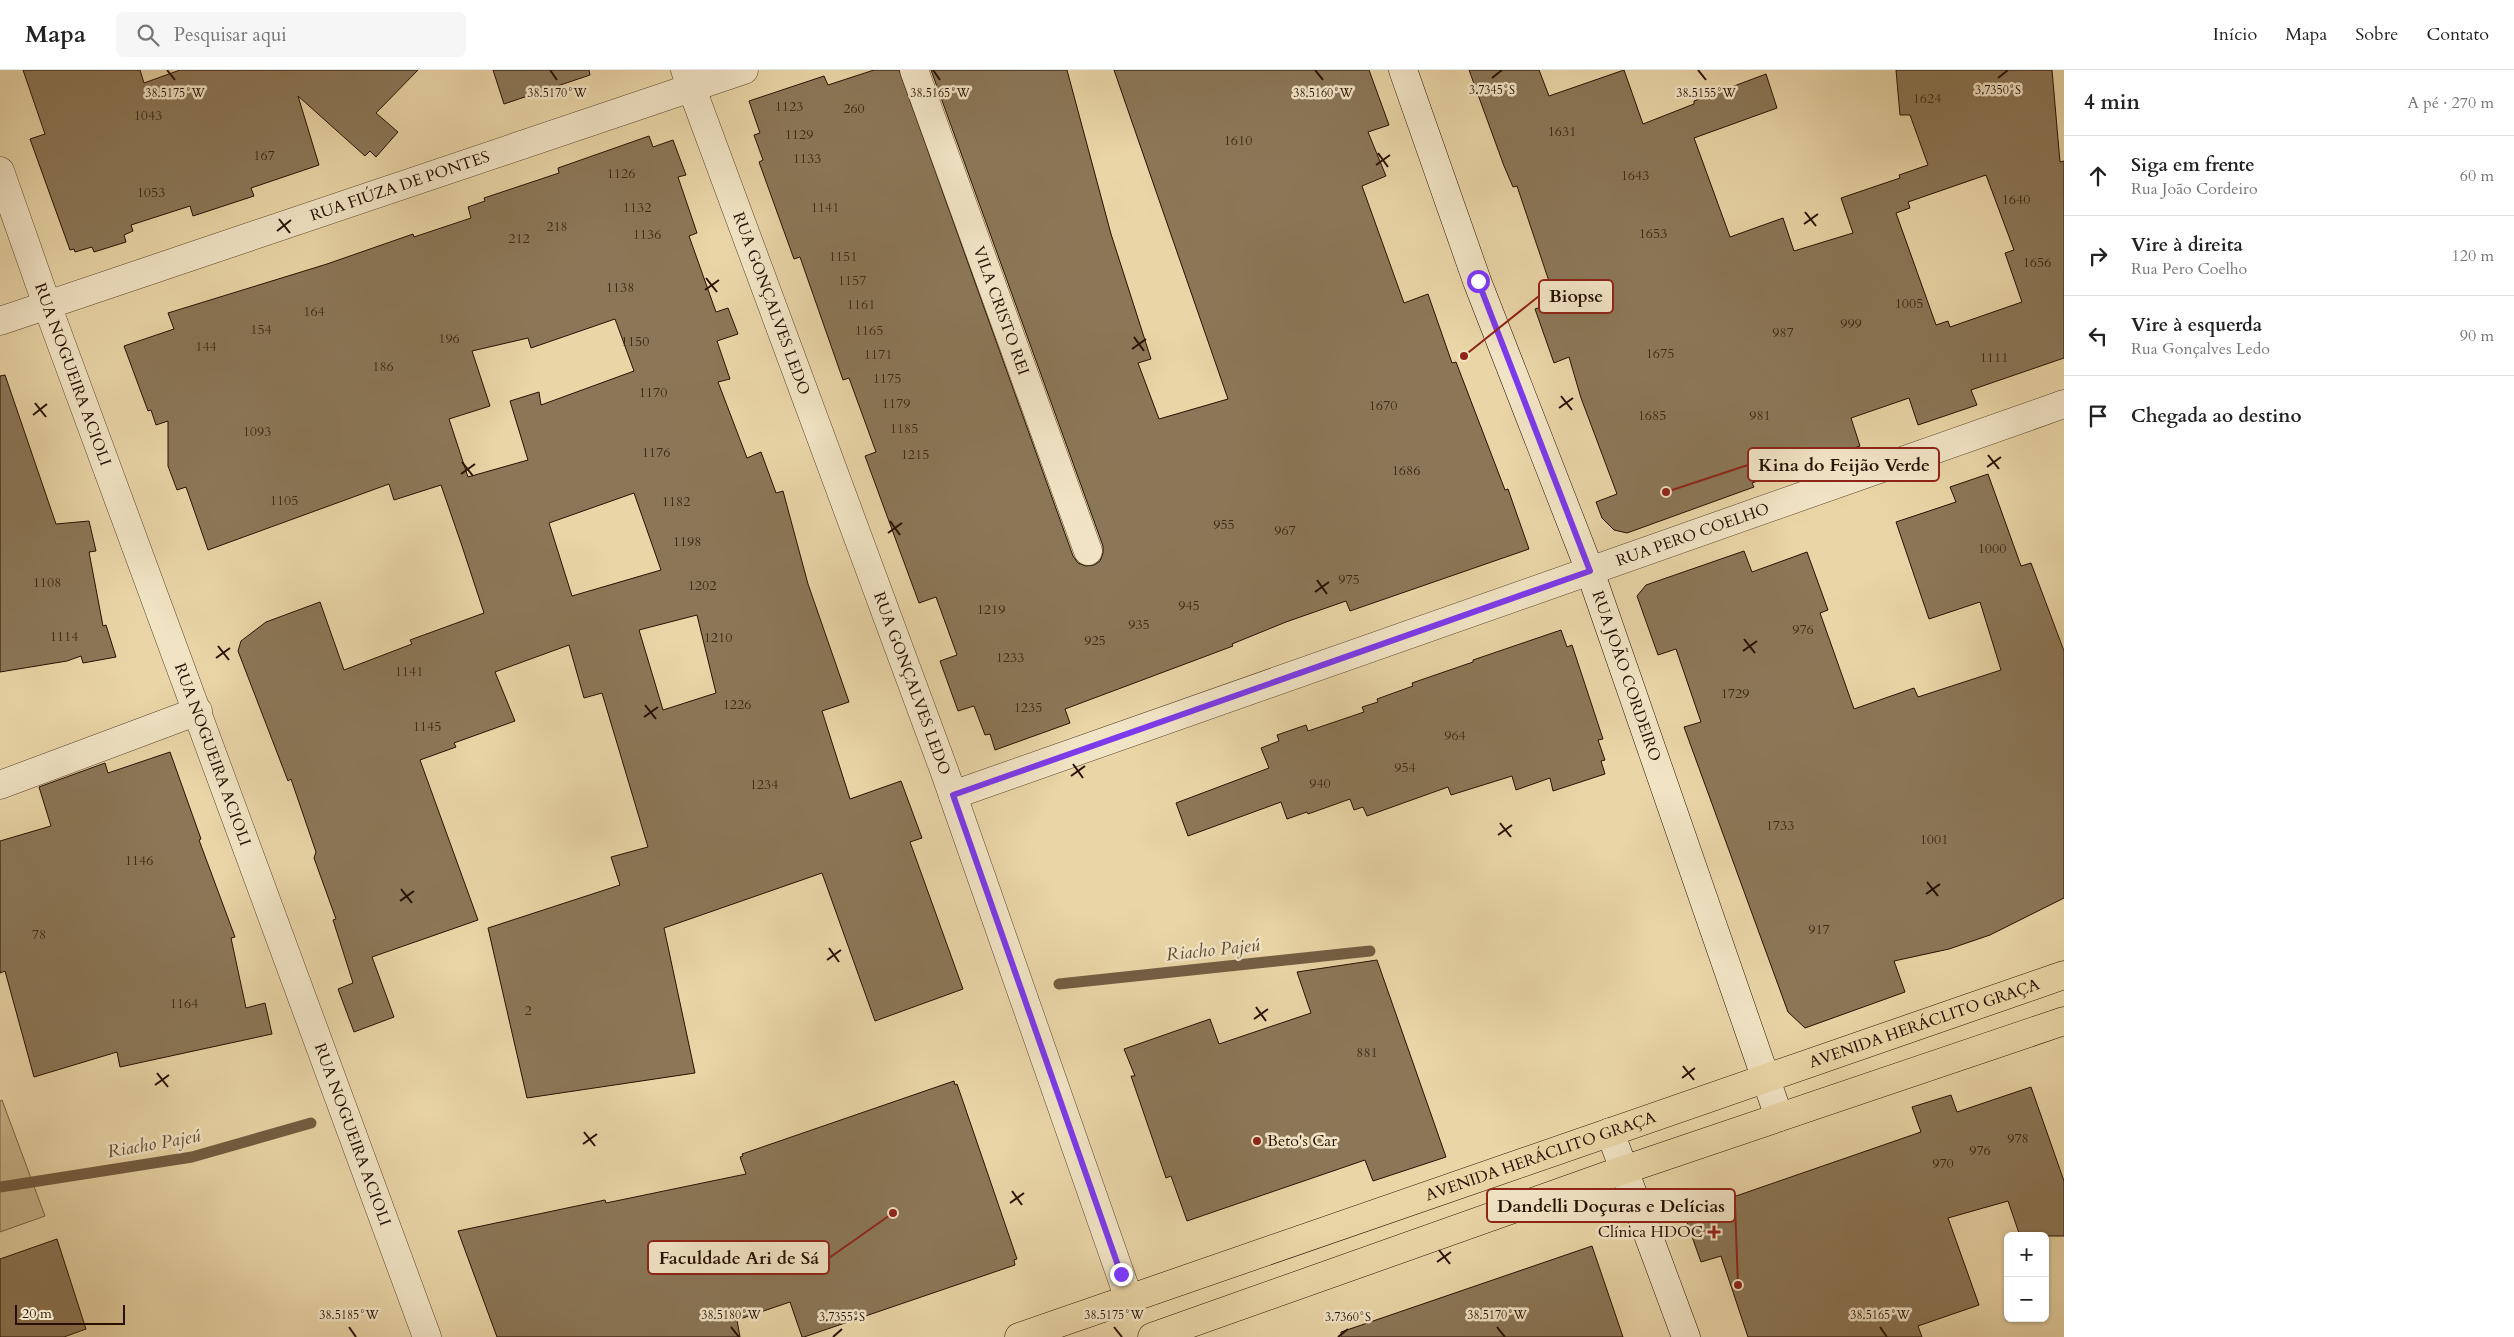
<!DOCTYPE html>
<html lang="pt">
<meta charset="utf-8">
<style>
body{margin:0;font-family:Cardo,serif;background:#f6f6f6;color:#222}
.controls{position:absolute;right:15px;bottom:15px;display:grid;overflow:hidden;border-radius:8px;box-shadow:0 1px 4px #0004}
.controls button{width:45px;height:45px;display:grid;place-items:center;padding:0;border:0;border-bottom:1px solid #e0e0e0;background:#fff;color:#222;font:25px sans-serif}
.scale{position:absolute;left:15px;bottom:12px;width:110px;box-sizing:border-box;padding-left:5px;border:2px solid #261101;border-top:0;font-size:14px;line-height:18px;white-space:nowrap;color:#261101;-webkit-text-stroke:4px #f1e4c5;paint-order:stroke}
.stop{position:absolute;width:15px;height:15px;margin:-11px;border:4px solid #7c3aed;border-radius:50%;background:#fff}
.stop.end{background:#7c3aed;border-color:#fff;box-shadow:0 1px 5px #0008}
.list{margin:0;padding:0;list-style:none}
h2{display:flex;justify-content:space-between;align-items:center;height:65px;margin:0;padding:0 20px;font-size:21px}
h2 small{font-size:16px;font-weight:400;color:#767676}
.list li{display:grid;grid-template-columns:32px 1fr auto;gap:15px;align-items:center;box-sizing:border-box;height:80px;padding:0 20px;border-top:1px solid #e0e0e0}
.list b{display:block;font-size:19px;white-space:nowrap}
.list p{margin:0;font-size:16px;white-space:nowrap;color:#767676}
.list em{font-size:16px;font-style:normal;color:#767676}
.icon{flex:none;width:28px;height:28px;fill:none;stroke:currentColor;stroke-width:2;stroke-linecap:round;stroke-linejoin:round}
.map{position:relative;flex:none;width:2064px;height:1267px;overflow:hidden}
header{display:flex;align-items:center;gap:30px;box-sizing:border-box;height:70px;padding:0 25px;background:#fff;border-bottom:1px solid #e0e0e0}
header strong{font-size:24px}
nav{display:flex;gap:28px;margin-inline-start:auto;font-size:18px}
.search{width:350px;height:45px;background:#f6f6f6;display:flex;align-items:center;gap:12px;box-sizing:border-box;padding:0 18px;border-radius:8px;color:#767676;font-size:19px}
main{display:flex}
aside{flex:1;background:#fff}
.map>svg:first-child{display:block}
.green{fill:#c8b48a;stroke:#776246}
.lines{fill:none;stroke-linecap:round;stroke-linejoin:round}
.stream{stroke:#735e42;stroke-width:11}
.building{fill:#8b7757;stroke:#261101;fill-rule:evenodd}
.street-casing{stroke:#57422a;stroke-width:29}
.secondary-casing{stroke:#261101;stroke-width:29}
.primary-casing{stroke:#261101;stroke-width:29}
.street{stroke:#f1e4c5;stroke-width:28}
.secondary{stroke:#f1e4c5;stroke-width:28}
.primary{stroke:#e9d5a6;stroke-width:28}
.route{stroke:#7c3aed;stroke-width:6}
.ticks{fill:none;stroke:#261101;stroke-width:2}
.poi-dot{fill:#8f2418;stroke:#f1e4c5;stroke-width:2}
.labels{text-anchor:middle;dominant-baseline:central;stroke-width:5;stroke-linejoin:round;paint-order:stroke}
.number-label{font-size:14px;fill:#3f2a16}
.street-label{font-size:16px;fill:#261101;stroke:#f1e4c5}
.poi-label{font-size:16px;fill:#261101;stroke:#f1e4c5;text-anchor:start}
.water-label{font-size:18px;font-style:italic;fill:#604b32;stroke:#f1e4c5}
.ticks-label{font-size:12px;text-anchor:middle;fill:#261101;stroke:#f1e4c5;stroke-width:5;stroke-linejoin:round;paint-order:stroke}
.leader{fill:none;stroke:#8f2418;stroke-width:2}
.callout-dot{fill:#8f2418;stroke:#f1e4c5;stroke-width:2}
.callout{fill:#f1e4c5;stroke:#8f2418;stroke-width:2}
.callout-label{font-size:18px;text-anchor:middle;font-weight:bold;fill:#261101}
</style>
<header>
<strong>Mapa</strong>
<div class="search"><svg class="icon" aria-label="search" viewBox="0 0 24 24"><circle cx="10" cy="10" r="6"/><path d="M15 15l6 6"/></svg>Pesquisar aqui</div>
<nav><a>Início</a><a>Mapa</a><a>Sobre</a><a>Contato</a></nav>
</header>
<main>
<div class="map">
<svg width="2064" height="1267" viewBox="0 0 2064 1267">
<rect width="100%" height="100%" fill="#e9d5a6"/>
<filter id="stains"><feTurbulence type="fractalNoise" baseFrequency=".004" numOctaves="4"/><feColorMatrix values="0 0 0 0 .2 0 0 0 0 .09 0 0 0 0 .02 0 0 0 .5 -.17"/></filter>
<radialGradient id="worn" r=".72"><stop offset=".6" stop-color="#630" stop-opacity="0"/><stop offset="1" stop-color="#630" stop-opacity=".3"/></radialGradient>
<path class="green" d="M 2,1030 L 45,1146 L 0,1162 L 0,1031 Z"/>
<g class="lines">
<path class="stream" d="M 1059,914 L 1370,881
M 0,1117 L 192,1087 L 311,1053"/>
</g>
<path class="building" d="M 23,0 L 140,0 L 144,13 L 180,0 L 418,0 L 376,43 L 398,62 L 376,87 L 370,81 L 365,86 L 298,26 L 319,95 L 251,118 L 254,126 L 193,146 L 190,136 L 131,155 L 133,161 L 124,165 L 126,172 L 94,182 L 92,177 L 75,182 L 74,179 L 70,180 L 30,69 L 45,64 Z
M 493,0 L 589,0 L 590,5 L 504,34 Z
M 874,0 L 899,0 L 1073,486 L 1078,493 L 1086,496 L 1094,495 L 1100,491 L 1103,483 L 1103,476 L 931,0 L 1067,0 L 1111,164 L 1151,289 L 1138,293 L 1159,349 L 1228,329 L 1114,0 L 1369,0 L 1389,55 L 1368,62 L 1386,106 L 1362,116 L 1404,233 L 1428,224 L 1452,293 L 1456,292 L 1505,420 L 1508,419 L 1529,479 L 1350,541 L 1346,531 L 1286,552 L 1232,574 L 1233,576 L 1065,639 L 1070,653 L 995,680 L 990,664 L 985,665 L 974,636 L 958,641 L 940,591 L 957,585 L 936,527 L 919,533 L 865,386 L 876,382 L 849,308 L 843,310 L 800,187 L 794,189 L 759,92 L 763,90 L 754,65 L 760,63 L 749,31 L 824,6 L 828,15 Z
M 1469,0 L 1539,0 L 1549,26 L 1624,0 L 1643,54 L 1694,34 L 1694,31 L 1766,4 L 1777,38 L 1694,68 L 1730,167 L 1783,148 L 1794,181 L 1853,163 L 1841,128 L 1900,108 L 1899,105 L 1928,95 L 1910,45 L 1900,45 L 1896,0 L 2052,0 L 2060,92 L 2064,91 L 2064,288 L 1971,320 L 1977,335 L 1918,355 L 1909,328 L 1851,348 L 1860,376 L 1752,413 L 1754,417 L 1627,463 L 1614,460 L 1602,448 L 1596,432 L 1617,424 L 1581,328 L 1569,287 L 1554,293 L 1535,239 L 1556,232 L 1517,116 L 1513,117 L 1504,96 ZM 1986,105 L 2014,180 L 2005,183 L 2022,232 L 1950,257 L 1948,251 L 1936,255 L 1896,143 L 1910,138 L 1908,132 Z
M 649,66 L 653,77 L 673,70 L 686,105 L 678,107 L 697,163 L 689,166 L 716,242 L 728,238 L 738,264 L 717,271 L 730,309 L 718,312 L 747,388 L 761,382 L 776,423 L 783,421 L 808,514 L 849,632 L 822,641 L 850,729 L 901,711 L 922,768 L 910,772 L 963,919 L 875,951 L 822,803 L 664,858 L 695,1003 L 527,1028 L 488,858 L 620,815 L 611,787 L 648,777 L 602,623 L 584,628 L 569,575 L 495,602 L 515,651 L 454,673 L 456,677 L 420,690 L 478,850 L 372,887 L 394,947 L 354,962 L 338,919 L 353,913 L 333,850 L 336,849 L 314,788 L 316,782 L 291,709 L 288,711 L 238,581 L 241,571 L 266,552 L 320,532 L 344,600 L 412,574 L 410,570 L 484,543 L 462,476 L 441,415 L 394,430 L 389,414 L 208,480 L 186,417 L 177,420 L 168,396 L 168,351 L 156,355 L 151,340 L 148,341 L 124,276 L 174,259 L 168,243 L 327,194 L 413,164 L 414,167 L 471,148 L 468,137 L 485,131 L 484,128 L 559,103 L 558,98 ZM 615,249 L 634,301 L 541,335 L 539,322 L 510,331 L 528,390 L 468,407 L 449,349 L 490,336 L 472,281 L 528,268 L 531,278 ZM 634,423 L 661,500 L 572,526 L 549,453 ZM 697,545 L 716,623 L 663,640 L 639,560 Z
M 5,305 L 56,454 L 89,451 L 96,481 L 89,482 L 103,556 L 106,555 L 116,587 L 83,593 L 81,586 L 67,591 L 0,602 L 0,306 Z
M 1988,404 L 2021,496 L 2031,493 L 2064,581 L 2064,828 L 1990,865 L 1949,879 L 1894,891 L 1905,922 L 1805,958 L 1788,942 L 1684,657 L 1701,652 L 1676,579 L 1658,585 L 1637,526 L 1646,515 L 1744,481 L 1752,502 L 1807,482 L 1828,540 L 1820,543 L 1854,639 L 1914,618 L 1918,627 L 2001,600 L 1980,532 L 1929,549 L 1896,452 L 1956,432 L 1950,417 Z
M 1561,560 L 1567,577 L 1572,575 L 1603,669 L 1598,670 L 1605,690 L 1601,691 L 1605,704 L 1553,721 L 1550,708 L 1516,720 L 1512,706 L 1451,725 L 1448,717 L 1367,746 L 1363,737 L 1354,740 L 1350,729 L 1308,744 L 1307,742 L 1287,749 L 1281,732 L 1188,766 L 1176,733 L 1269,698 L 1261,678 L 1279,671 L 1277,665 L 1306,655 L 1308,661 L 1364,642 L 1362,637 L 1378,632 L 1377,629 L 1413,616 L 1412,613 L 1473,592 L 1473,590 Z
M 170,682 L 201,769 L 199,770 L 235,867 L 231,868 L 246,938 L 265,933 L 272,964 L 120,997 L 117,982 L 34,1007 L 5,901 L 0,903 L 0,771 L 51,756 L 39,717 L 105,693 L 108,703 Z
M 1377,890 L 1446,1087 L 1373,1111 L 1365,1090 L 1187,1151 L 1171,1106 L 1166,1108 L 1131,1006 L 1135,1006 L 1124,979 L 1210,949 L 1219,974 L 1311,943 L 1297,902 Z
M 954,1011 L 955,1015 L 957,1014 L 1017,1189 L 1014,1190 L 1015,1195 L 804,1267 L 802,1267 L 790,1232 L 737,1250 L 740,1267 L 497,1267 L 458,1161 L 605,1130 L 606,1133 L 746,1104 L 740,1087 L 743,1086 L 742,1084 Z
M 2031,1017 L 2064,1111 L 2064,1166 L 2020,1166 L 2008,1131 L 1948,1148 L 1979,1235 L 1918,1256 L 1922,1267 L 1748,1267 L 1721,1186 L 1701,1192 L 1684,1144 L 1921,1062 L 1912,1037 L 1951,1025 L 1957,1042 Z
M 57,1169 L 86,1259 L 64,1267 L 0,1267 L 0,1189 Z
M 1592,1176 L 1623,1267 L 1341,1267 L 1341,1262 Z"/>
<g class="lines">
<g class="street-casing">
<g id="street">
<path id="s1" d="M 685,0 L 944,700 L 1129,1229"/>
<path id="s2" d="M 914,0 L 1088,481"/>
<path id="s3" d="M 0,101 L 47,235 L 427,1267"/>
<path id="s4" d="M 0,251 L 744,0"/>
<path d="M 0,715 L 198,641"/>
<path id="s5" d="M 953,725 L 2064,334"/>
</g>
</g>
<g class="secondary-casing">
<g id="secondary">
<path id="s6" d="M 1403,0 L 1477,211 L 1590,501 L 1779,1047"/>
<path d="M 1610,1062 L 1686,1267"/>
</g>
</g>
<g class="primary-casing">
<g id="primary">
<path id="s7" d="M 1019,1267 L 2064,905"/>
<path d="M 1152,1267 L 1606,1106 L 2064,951"/>
</g>
</g>
<use href="#street" class="street"/>
<use href="#secondary" class="secondary"/>
<use href="#primary" class="primary"/>
</g>
<g class="lines">
<path class="route" d="M 1121,1204 L 953,725 L 1590,501 L 1478,211"/>
</g>
<path class="ticks" d="M 167,0 L 175,10M 550,0 L 557,10M 933,0 L 940,10M 1315,0 L 1323,10M 1698,0 L 1706,10M 1492,8 L 1502,0M 1998,8 L 2008,0M 1378,83 L 1388,97M 1376,95 L 1390,85M 1805,142 L 1816,156M 279,149 L 290,163M 1804,154 L 1818,144M 277,161 L 291,150M 706,208 L 717,222M 705,220 L 719,210M 1134,267 L 1144,281M 1132,279 L 1146,269M 1561,326 L 1572,340M 35,333 L 46,347M 1559,338 L 1573,328M 33,345 L 47,334M 1988,385 L 1999,399M 462,392 L 473,406M 1987,397 L 2001,387M 461,404 L 475,394M 890,451 L 900,465M 888,463 L 902,453M 1317,510 L 1327,524M 1315,522 L 1329,512M 1744,569 L 1755,583M 218,576 L 229,590M 1743,581 L 1757,571M 216,588 L 230,578M 645,635 L 656,649M 644,647 L 658,637M 1073,694 L 1083,708M 1071,706 L 1085,696M 1500,753 L 1511,767M 1498,765 L 1512,755M 1927,812 L 1938,826M 401,819 L 412,833M 1926,824 L 1940,814M 400,831 L 414,821M 829,878 L 839,892M 827,890 L 841,880M 1256,937 L 1266,951M 1254,949 L 1268,939M 1683,996 L 1694,1010M 157,1003 L 168,1017M 1682,1008 L 1695,998M 155,1015 L 169,1005M 584,1062 L 595,1076M 583,1074 L 597,1064M 1012,1121 L 1022,1135M 1010,1133 L 1024,1123M 1439,1180 L 1450,1194M 1437,1192 L 1451,1182M 349,1257 L 356,1267M 731,1257 L 739,1267M 1114,1257 L 1122,1267M 1497,1257 L 1505,1267M 1880,1257 L 1887,1267M 833,1267 L 842,1259M 1338,1267 L 1348,1259"/>
<g class="poi-dot">
<circle cx="1257" cy="1071" r="5"/>
<path d="M1711.5 1154.5h5v5h5v5h-5v5h-5v-5h-5v-5h5z"/>
</g>
<g class="labels">
<g class="number-label">
<text x="1927" y="28">1624</text>
<text x="789" y="36">1123</text>
<text x="854" y="38">260</text>
<text x="148" y="45">1043</text>
<text x="1562" y="61">1631</text>
<text x="799" y="64">1129</text>
<text x="1238" y="70">1610</text>
<text x="264" y="85">167</text>
<text x="807" y="88">1133</text>
<text x="621" y="103">1126</text>
<text x="1635" y="105">1643</text>
<text x="151" y="122">1053</text>
<text x="2016" y="129">1640</text>
<text x="637" y="137">1132</text>
<text x="825" y="137">1141</text>
<text x="557" y="156">218</text>
<text x="1653" y="163">1653</text>
<text x="647" y="164">1136</text>
<text x="519" y="168">212</text>
<text x="843" y="186">1151</text>
<text x="2037" y="192">1656</text>
<text x="852" y="210">1157</text>
<text x="620" y="217">1138</text>
<text x="1909" y="233">1005</text>
<text x="861" y="234">1161</text>
<text x="314" y="241">164</text>
<text x="1851" y="253">999</text>
<text x="261" y="259">154</text>
<text x="869" y="260">1165</text>
<text x="1783" y="262">987</text>
<text x="449" y="268">196</text>
<text x="635" y="271">1150</text>
<text x="206" y="276">144</text>
<text x="1660" y="283">1675</text>
<text x="878" y="284">1171</text>
<text x="1994" y="287">1111</text>
<text x="383" y="296">186</text>
<text x="887" y="308">1175</text>
<text x="653" y="322">1170</text>
<text x="896" y="333">1179</text>
<text x="1383" y="335">1670</text>
<text x="1652" y="345">1685</text>
<text x="1760" y="345">981</text>
<text x="904" y="358">1185</text>
<text x="257" y="361">1093</text>
<text x="656" y="382">1176</text>
<text x="915" y="384">1215</text>
<text x="1406" y="400">1686</text>
<text x="284" y="430">1105</text>
<text x="676" y="431">1182</text>
<text x="1224" y="454">955</text>
<text x="1285" y="460">967</text>
<text x="687" y="471">1198</text>
<text x="1992" y="478">1000</text>
<text x="1349" y="509">975</text>
<text x="47" y="512">1108</text>
<text x="702" y="515">1202</text>
<text x="1189" y="535">945</text>
<text x="991" y="539">1219</text>
<text x="1139" y="554">935</text>
<text x="1803" y="559">976</text>
<text x="64" y="566">1114</text>
<text x="718" y="567">1210</text>
<text x="1095" y="570">925</text>
<text x="1010" y="587">1233</text>
<text x="409" y="601">1141</text>
<text x="1735" y="623">1729</text>
<text x="737" y="634">1226</text>
<text x="1028" y="637">1235</text>
<text x="427" y="656">1145</text>
<text x="1455" y="665">964</text>
<text x="1405" y="697">954</text>
<text x="1320" y="713">940</text>
<text x="764" y="714">1234</text>
<text x="1780" y="755">1733</text>
<text x="1934" y="769">1001</text>
<text x="139" y="790">1146</text>
<text x="1819" y="859">917</text>
<text x="39" y="864">78</text>
<text x="184" y="933">1164</text>
<text x="528" y="940">2</text>
<text x="1367" y="982">881</text>
<text x="2018" y="1068">978</text>
<text x="1980" y="1080">976</text>
<text x="1943" y="1093">970</text>
</g>
<g class="street-label">
<text stroke="none"><textPath href="#s4" startOffset="422">RUA FIÚZA DE PONTES</textPath></text>
<text stroke="none"><textPath href="#s1" startOffset="249">RUA GONÇALVES LEDO</textPath></text>
<text stroke="none"><textPath href="#s2" startOffset="256">VILA CRISTO REI</textPath></text>
<text stroke="none"><textPath href="#s3" startOffset="216">RUA NOGUEIRA ACIOLI</textPath></text>
<text stroke="none"><textPath href="#s5" startOffset="784">RUA PERO COELHO</textPath></text>
<text stroke="none"><textPath href="#s6" startOffset="646">RUA JOÃO CORDEIRO</textPath></text>
<text stroke="none"><textPath href="#s1" startOffset="654">RUA GONÇALVES LEDO</textPath></text>
<text stroke="none"><textPath href="#s3" startOffset="621">RUA NOGUEIRA ACIOLI</textPath></text>
<text stroke="none"><textPath href="#s7" startOffset="958">AVENIDA HERÁCLITO GRAÇA</textPath></text>
<text stroke="none"><textPath href="#s3" startOffset="1026">RUA NOGUEIRA ACIOLI</textPath></text>
<text stroke="none"><textPath href="#s7" startOffset="552">AVENIDA HERÁCLITO GRAÇA</textPath></text>
</g>
<g class="poi-label">
<text x="1267" y="1071">Beto's Car</text>
<text x="1703" y="1162" text-anchor="end">Clínica HDOC</text>
</g>
<g class="water-label">
<text transform="translate(1213 880) rotate(-6)">Riacho Pajeú</text>
<text transform="translate(154 1074) rotate(-10)">Riacho Pajeú</text>
</g>
</g>
<g class="ticks-label">
<text x="1492" y="24">3.7345°S</text>
<text x="1998" y="24">3.7350°S</text>
<text x="175" y="27">38.5175°W</text>
<text x="557" y="27">38.5170°W</text>
<text x="940" y="27">38.5165°W</text>
<text x="1323" y="27">38.5160°W</text>
<text x="1706" y="27">38.5155°W</text>
<text x="349" y="1249">38.5185°W</text>
<text x="731" y="1249">38.5180°W</text>
<text x="1114" y="1249">38.5175°W</text>
<text x="1497" y="1249">38.5170°W</text>
<text x="1880" y="1249">38.5165°W</text>
<text x="842" y="1251">3.7355°S</text>
<text x="1348" y="1251">3.7360°S</text>
</g>
<path class="leader" d="M1464 286L1539 226M1666 422L1748 395M1738 1215L1735 1135M893 1143L829 1188"/>
<g class="callout-dot">
<circle cx="1464" cy="286" r="5"/>
<circle cx="1666" cy="422" r="5"/>
<circle cx="1738" cy="1215" r="5"/>
<circle cx="893" cy="1143" r="5"/>
</g>
<g class="callout">
<rect x="1539" y="210" width="74" height="33" rx="5"/>
<rect x="1748" y="378" width="191" height="33" rx="5"/>
<rect x="1487" y="1119" width="248" height="33" rx="5"/>
<rect x="648" y="1171" width="181" height="33" rx="5"/>
</g>
<g class="callout-label">
<text x="1576" y="232">Biopse</text>
<text x="1844" y="401">Kina do Feijão Verde</text>
<text x="1611" y="1142">Dandelli Doçuras e Delícias</text>
<text x="739" y="1194">Faculdade Ari de Sá</text>
</g>
<rect width="100%" height="100%" filter="url(#stains)"/>
<rect width="100%" height="100%" fill="url(#worn)"/>
</svg>
<div class="controls">
<button>+</button>
<button>−</button>
</div>
<div class="scale">20 m</div>
<div class="stop" style="left:1478px;top:211px"></div>
<div class="stop end" style="left:1121px;top:1204px"></div>
</div>
<aside>
<h2>4 min<small>A pé · 270 m</small></h2>
<ul class="list">
<li><svg class="icon" aria-label="ahead" viewBox="0 0 24 24"><path d="M12 20V5M6 11l6-6 6 6"/></svg><div><b>Siga em frente</b><p>Rua João Cordeiro</p></div><em>60 m</em></li>
<li><svg class="icon" aria-label="right" viewBox="0 0 24 24"><path d="M7 20v-9h11M14 6l5 5-5 5"/></svg><div><b>Vire à direita</b><p>Rua Pero Coelho</p></div><em>120 m</em></li>
<li><svg class="icon" aria-label="left" viewBox="0 0 24 24"><path d="M17 20v-9H6M10 6l-5 5 5 5"/></svg><div><b>Vire à esquerda</b><p>Rua Gonçalves Ledo</p></div><em>90 m</em></li>
<li><svg class="icon" aria-label="arrive" viewBox="0 0 24 24"><path d="M6 21V4h12l-3 4 3 4H6"/></svg><div><b>Chegada ao destino</b></div></li>
</ul>
</aside>
</main>
